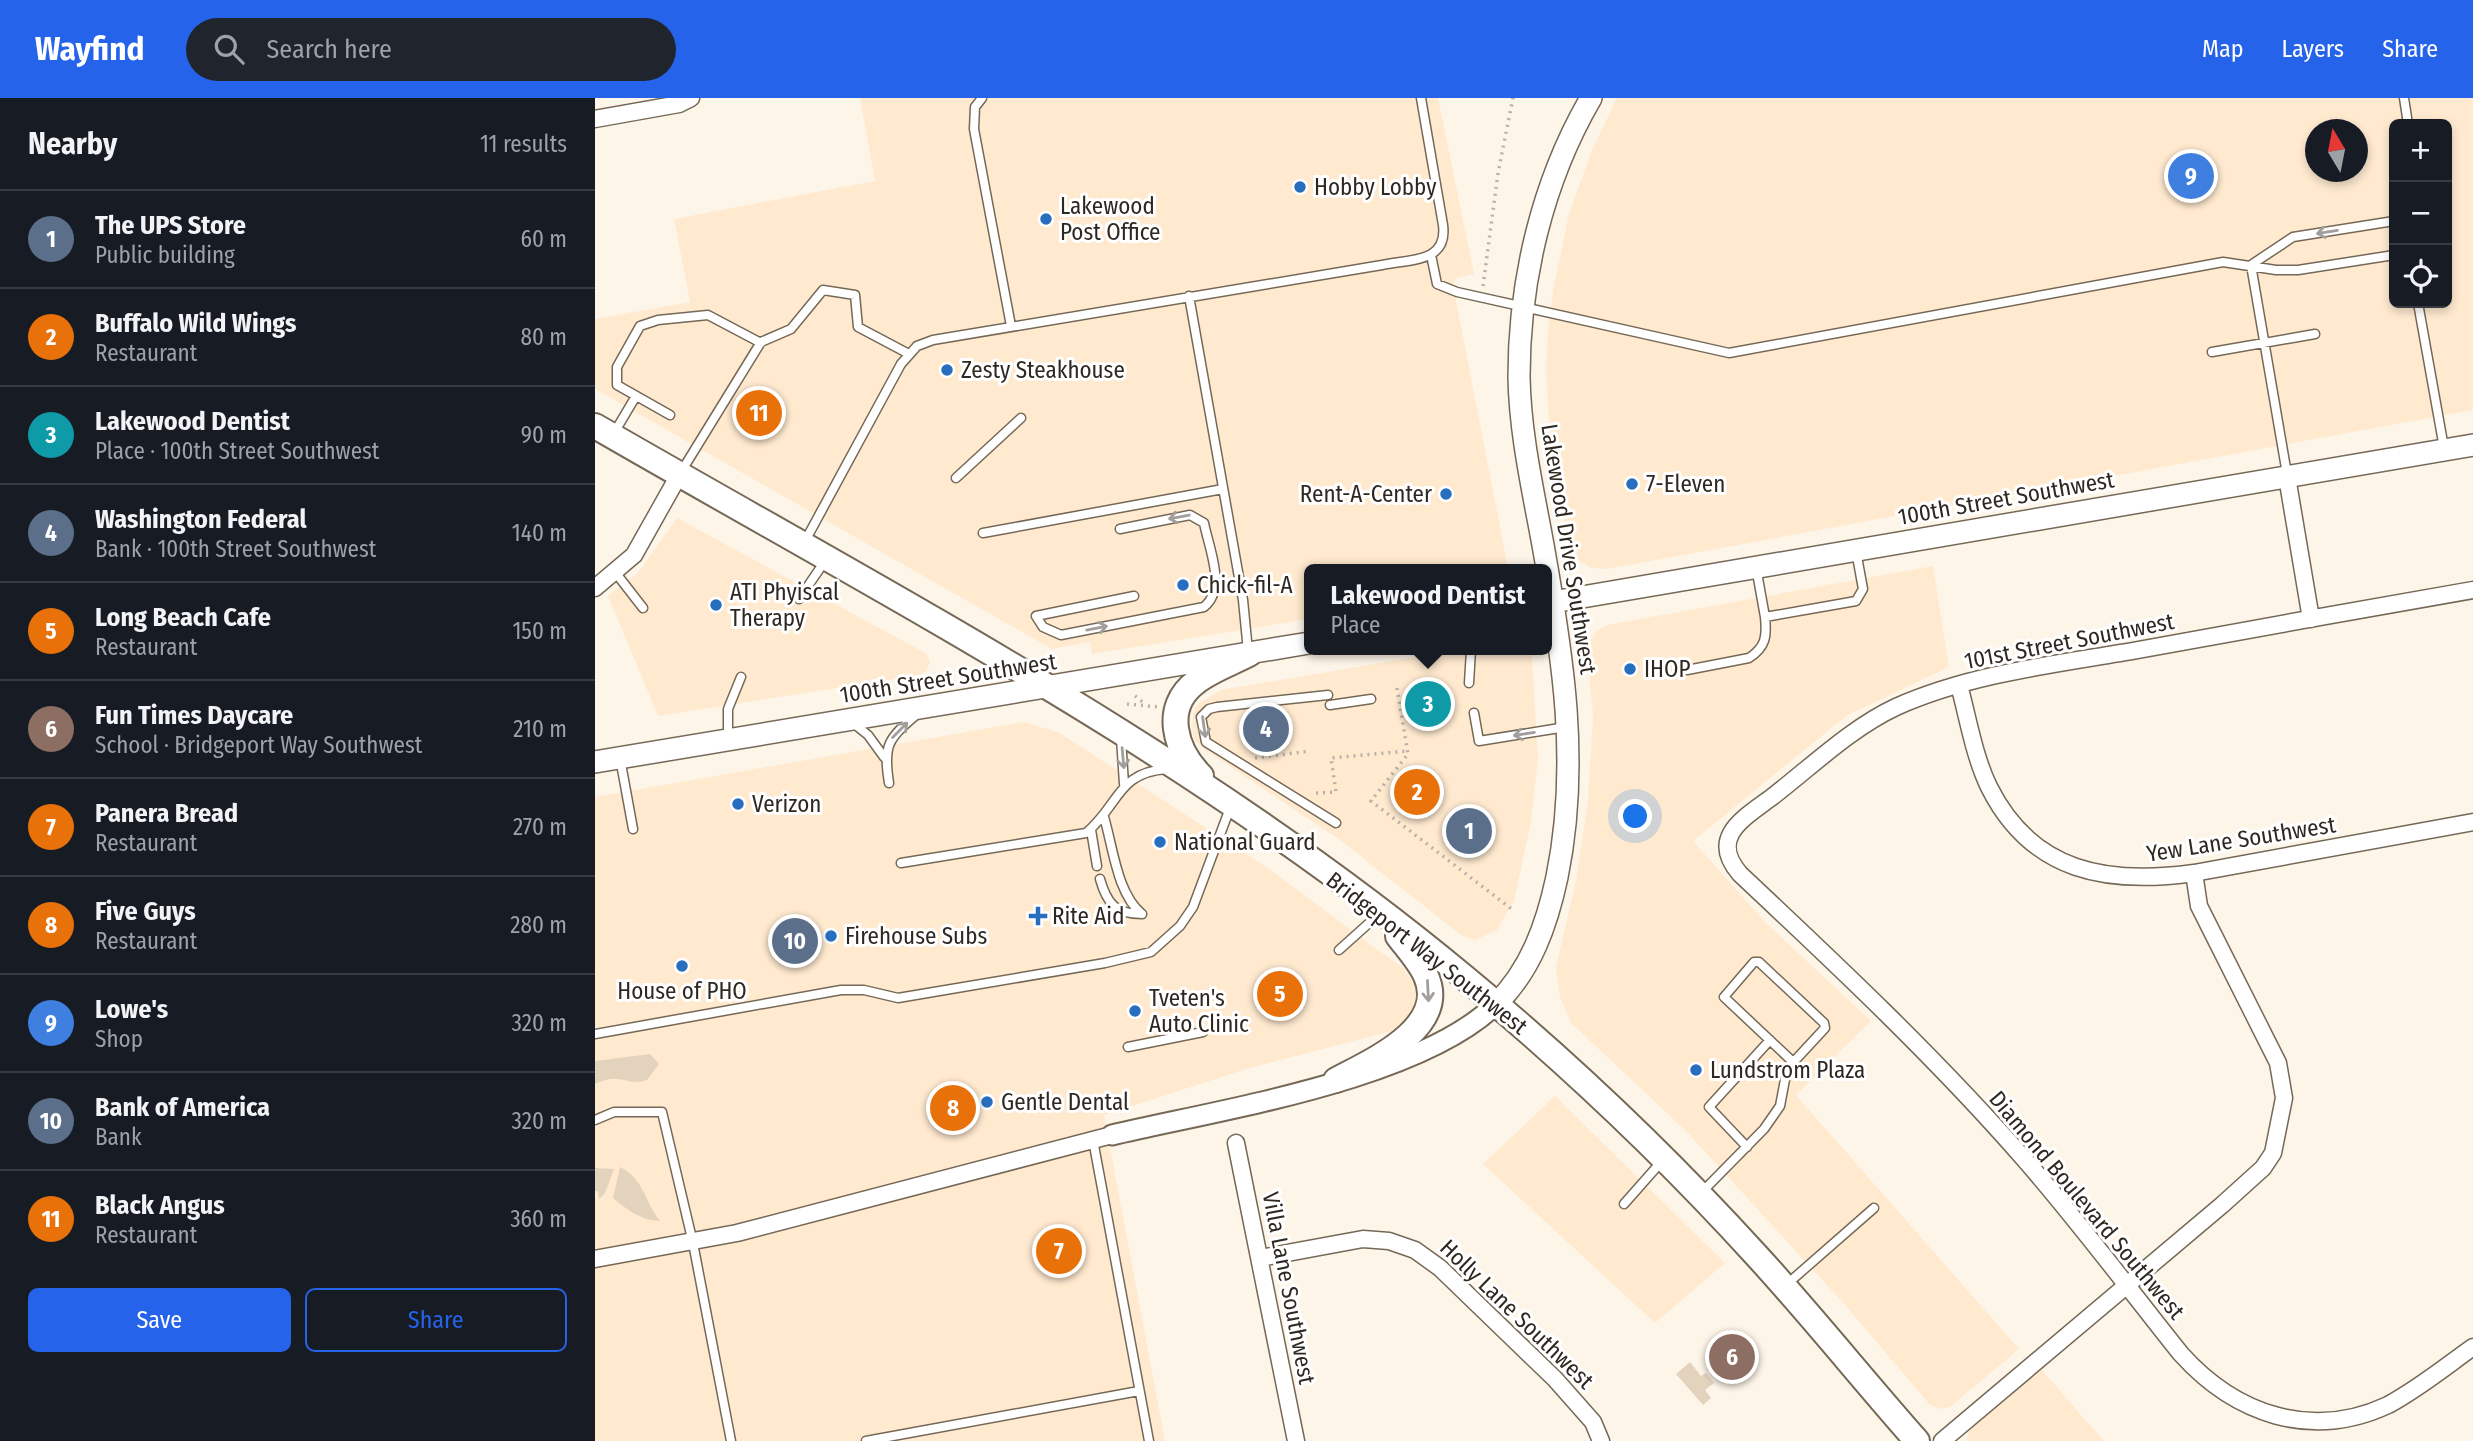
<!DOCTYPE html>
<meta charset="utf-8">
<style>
body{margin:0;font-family:"Fira Sans Condensed",sans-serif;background:#20242c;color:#f1f3f6}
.controls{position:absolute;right:21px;top:21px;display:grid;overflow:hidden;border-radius:10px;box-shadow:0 4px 10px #0003}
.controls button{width:63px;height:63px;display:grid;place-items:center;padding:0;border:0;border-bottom:2px solid #363941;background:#171b24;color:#f1f3f6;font:35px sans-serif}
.compass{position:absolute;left:1710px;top:21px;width:63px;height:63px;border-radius:50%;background:#171b24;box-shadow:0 4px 10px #0003;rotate:350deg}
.you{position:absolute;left:1041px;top:719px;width:24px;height:24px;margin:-18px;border:5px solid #fff;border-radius:50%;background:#1a73e8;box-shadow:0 0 0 10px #1a73e833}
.badge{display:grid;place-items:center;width:46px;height:46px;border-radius:50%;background:#2563eb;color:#fff;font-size:23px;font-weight:700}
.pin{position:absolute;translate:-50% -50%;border:4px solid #fff;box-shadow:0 2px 7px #0006}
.popup{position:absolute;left:709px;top:466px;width:248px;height:91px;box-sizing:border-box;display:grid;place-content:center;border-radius:10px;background:#171b24;filter:drop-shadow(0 2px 5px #0005);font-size:23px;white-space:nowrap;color:#9ea1a6}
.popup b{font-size:26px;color:#f1f3f6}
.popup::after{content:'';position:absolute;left:50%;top:100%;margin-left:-14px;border:14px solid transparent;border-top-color:#171b24}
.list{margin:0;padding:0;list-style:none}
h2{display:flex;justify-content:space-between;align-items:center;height:91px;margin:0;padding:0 28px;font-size:30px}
h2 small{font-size:23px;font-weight:400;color:#9ea1a6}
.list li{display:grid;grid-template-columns:46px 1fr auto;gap:21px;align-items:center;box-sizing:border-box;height:98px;padding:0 28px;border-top:2px solid #363941}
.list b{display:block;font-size:26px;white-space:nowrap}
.list p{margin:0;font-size:23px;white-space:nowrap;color:#9ea1a6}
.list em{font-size:23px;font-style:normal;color:#9ea1a6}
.actions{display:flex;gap:14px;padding:21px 28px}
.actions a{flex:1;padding:16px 0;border:2px solid #2563eb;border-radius:10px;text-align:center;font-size:24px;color:#2563eb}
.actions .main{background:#2563eb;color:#fff}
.icon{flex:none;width:38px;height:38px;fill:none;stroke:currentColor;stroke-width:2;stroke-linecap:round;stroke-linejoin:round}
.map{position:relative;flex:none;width:1878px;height:1343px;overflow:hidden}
header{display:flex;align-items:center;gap:42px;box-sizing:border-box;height:98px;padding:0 35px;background:#2563eb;color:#fff}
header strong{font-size:33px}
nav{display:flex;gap:38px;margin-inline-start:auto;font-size:24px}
.search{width:490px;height:63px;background:#20242c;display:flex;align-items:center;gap:18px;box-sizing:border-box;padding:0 24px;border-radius:38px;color:#9ea1a6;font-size:26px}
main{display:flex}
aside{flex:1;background:#171b24}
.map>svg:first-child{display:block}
.built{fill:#ffead0;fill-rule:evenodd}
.green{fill:#e3d2bc}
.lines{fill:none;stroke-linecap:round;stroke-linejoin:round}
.service-casing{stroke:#756856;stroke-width:11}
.minor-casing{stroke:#756856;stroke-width:19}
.tertiary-casing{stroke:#756856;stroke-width:23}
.secondary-casing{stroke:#756856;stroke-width:24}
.primary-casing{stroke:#756856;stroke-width:28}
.path{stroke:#b9b1a7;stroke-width:3.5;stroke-dasharray:2 5;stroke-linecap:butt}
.service{stroke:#fff;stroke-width:8}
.minor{stroke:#fff;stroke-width:16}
.tertiary{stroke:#fff;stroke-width:19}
.secondary{stroke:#fff;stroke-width:21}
.primary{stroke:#fff;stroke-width:24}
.oneway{stroke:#a19e9b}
.poi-dot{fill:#286ebf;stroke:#fff;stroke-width:2.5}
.labels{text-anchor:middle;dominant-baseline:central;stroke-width:6;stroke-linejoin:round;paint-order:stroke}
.poi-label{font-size:23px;fill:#2e2821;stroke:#fff;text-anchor:start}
.street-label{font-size:23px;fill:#2e2821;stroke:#fff}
</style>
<header>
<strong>Wayfind</strong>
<div class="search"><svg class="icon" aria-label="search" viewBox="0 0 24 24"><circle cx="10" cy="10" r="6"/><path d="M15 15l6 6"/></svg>Search here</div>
<nav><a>Map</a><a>Layers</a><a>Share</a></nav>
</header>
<main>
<aside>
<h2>Nearby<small>11 results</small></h2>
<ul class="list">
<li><span class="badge" style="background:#5c6f8a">1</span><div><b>The UPS Store</b><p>Public building</p></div><em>60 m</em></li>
<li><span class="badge" style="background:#e8710a">2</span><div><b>Buffalo Wild Wings</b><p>Restaurant</p></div><em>80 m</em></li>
<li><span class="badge" style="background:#0f9aa8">3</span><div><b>Lakewood Dentist</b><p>Place · 100th Street Southwest</p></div><em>90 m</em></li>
<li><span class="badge" style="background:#5c6f8a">4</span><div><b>Washington Federal</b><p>Bank · 100th Street Southwest</p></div><em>140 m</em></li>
<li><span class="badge" style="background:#e8710a">5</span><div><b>Long Beach Cafe</b><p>Restaurant</p></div><em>150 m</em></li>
<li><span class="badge" style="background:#8d6e63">6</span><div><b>Fun Times Daycare</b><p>School · Bridgeport Way Southwest</p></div><em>210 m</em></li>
<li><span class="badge" style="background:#e8710a">7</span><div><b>Panera Bread</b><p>Restaurant</p></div><em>270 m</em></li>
<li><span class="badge" style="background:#e8710a">8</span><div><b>Five Guys</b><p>Restaurant</p></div><em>280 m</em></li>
<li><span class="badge" style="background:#3f7fe0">9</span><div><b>Lowe's</b><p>Shop</p></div><em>320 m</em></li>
<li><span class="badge" style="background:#5c6f8a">10</span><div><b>Bank of America</b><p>Bank</p></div><em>320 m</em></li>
<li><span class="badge" style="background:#e8710a">11</span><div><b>Black Angus</b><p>Restaurant</p></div><em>360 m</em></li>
</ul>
<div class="actions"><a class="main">Save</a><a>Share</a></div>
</aside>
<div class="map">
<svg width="1878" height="1343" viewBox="0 0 1878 1343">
<rect width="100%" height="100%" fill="#fef5e9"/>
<path class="built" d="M 265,0 L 843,0 L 879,176 L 861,180 L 858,187 L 912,465 L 910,471 L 714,471 L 714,521 L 497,556 L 495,544 L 457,551 L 0,291 L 0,221 L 95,204 L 79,121 L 280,83 Z
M 1022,0 L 1878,0 L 1878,312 L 1012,471 L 996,470 L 983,462 L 974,450 L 956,351 L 951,272 L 953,233 L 958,193 L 974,116 L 997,52 ZM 1799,26 L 1852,26 L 1852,205 L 1799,205 ZM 1720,32 L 1762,32 L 1762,74 L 1720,74 Z
M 82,420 L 332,556 L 335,564 L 332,572 L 325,577 L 63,618 L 13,498 L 43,475 Z
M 1338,468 L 1354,569 L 1251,618 L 1098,743 L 1170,824 L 1276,923 L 1201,997 L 1424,1251 L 1355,1309 L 1345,1311 L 1335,1307 L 1251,1208 L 1090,1032 L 976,925 L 965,899 L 961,870 L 981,782 L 993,703 L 998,618 L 992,549 L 1001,533 L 1012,527 Z
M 861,552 L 935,552 L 937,559 L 943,661 L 936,724 L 919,803 L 902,832 L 880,842 L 866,837 L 745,742 L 609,651 L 600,642 L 597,633 L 598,615 L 604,605 L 626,592 Z
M 428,624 L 463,634 L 676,772 L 809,871 L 821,890 L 820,914 L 814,922 L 797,933 L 655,970 L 509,1017 L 570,1343 L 0,1343 L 0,699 Z
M 960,998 L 1130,1165 L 1060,1225 L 888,1066 Z
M 1445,1270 L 1509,1343 L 1371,1343 L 1374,1336 L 1370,1333 Z"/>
<path class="green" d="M 55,956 L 64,966 L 52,982 C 30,989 27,973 0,986 L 0,963 Z
M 25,1069 C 50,1082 49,1103 65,1123 C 47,1123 31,1111 18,1100 Z
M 0,1070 L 19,1071 L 10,1095 L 4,1101 L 3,1093 L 0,1093 Z
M 1095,1264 L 1106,1278 L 1111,1275 L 1119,1285 L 1110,1292 L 1116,1300 L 1108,1307 L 1081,1276 Z"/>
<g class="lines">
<g class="service-casing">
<path id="service" d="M 387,0 L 380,9 L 379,31 L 416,228
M 1809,0 L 1813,26
M 836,157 L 842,186 L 862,194 L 1134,255 L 1628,164 L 1681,172 L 1703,172 L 1799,157
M 594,198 L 648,502 L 653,553
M 1823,205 L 1849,350
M 1617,254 L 1720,236
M 75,317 L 22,287 L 22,269 L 45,228 L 63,222 L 113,217 L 166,245
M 19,335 L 41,298
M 86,374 L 166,244 L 196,231 L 228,192 L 260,197 L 263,229 L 314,256
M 1692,376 L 1656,167 L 1698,139 L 1799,123
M 361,380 L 426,320
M 525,431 L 595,417 L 609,425 C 614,451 632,490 609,509 L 466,537 L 448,529 L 441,518 L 539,498
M 388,435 L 628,391
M 209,445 L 306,266 L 322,248 L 338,242 L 787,167 C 815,161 853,165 848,127 L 826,0
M 1161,469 L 1170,519 L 1261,503 L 1268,491 L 1261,453
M 20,474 L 48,510
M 204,501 L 230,463
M 1092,572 L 1154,560 C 1171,549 1172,538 1170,519
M 874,585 L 876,552
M 733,597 L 622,609 L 614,611 L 606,619 L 611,644 L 741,725
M 735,607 L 776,601
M 879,615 L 884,643 L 971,629
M 258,625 L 273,637 L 289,659
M 133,640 L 133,611 L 146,579
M 526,640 L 529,686
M 25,660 L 38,731
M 294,685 C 288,647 293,641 321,617
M 509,719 C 518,749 522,796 547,816
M 496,732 L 502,768
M 306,765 L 491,735 C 524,708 522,674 572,671
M 505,781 C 512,806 521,816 547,816
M 744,852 L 783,817
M 0,936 L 246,892 L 269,892 L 303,900 L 510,865 L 556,854 L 585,828 L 598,809 L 635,710
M 533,949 L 608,934
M 0,1022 L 19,1014 L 67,1014 L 98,1145 L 136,1343
M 498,1042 L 554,1343
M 1152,1049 L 1114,1009 L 1175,942
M 1106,1095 L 1169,1031 L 1185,1008 L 1192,971 L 1230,930 L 1229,925 L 1164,864 L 1159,864 L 1129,899 L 1198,964
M 1029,1106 L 1067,1063
M 1191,1187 L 1279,1110
M 271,1343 L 544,1293"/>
</g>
<g class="minor-casing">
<path id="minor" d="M 0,21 L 84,6 L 96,0
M 1692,379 L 1716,521
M 0,490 L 39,457 L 84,377
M 1878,492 C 1766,511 1655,532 1543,552 C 1463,566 1377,575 1301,609 C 1256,630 1216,669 1177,699 C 1149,720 1113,739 1145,776 C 1243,868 1342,961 1430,1062 C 1484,1124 1534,1191 1586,1256 C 1640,1316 1716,1343 1793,1307 C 1823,1291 1850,1269 1878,1249
M 1364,587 C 1373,620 1379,658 1394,689 C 1437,775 1513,787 1599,775 L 1878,724
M 641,1045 L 701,1343
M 665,1160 L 768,1141 L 794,1143 L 820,1152 L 845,1170 L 960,1281 L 998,1324 L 1006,1343
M 0,1161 L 142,1135 L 517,1037
M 1347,1343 L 1627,1107 L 1668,1070 L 1678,1055 L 1689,1000 L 1683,965 L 1604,808 L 1599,775"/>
</g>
<g class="tertiary-casing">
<path id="tertiary" d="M 517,1037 C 622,1012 824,982 901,906"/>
</g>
<g class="secondary-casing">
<path id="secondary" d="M 952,505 L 1878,347
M 0,664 L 714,545
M 901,906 C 936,872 952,826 962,779 C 985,667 968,559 948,447 C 938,392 925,336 924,279 C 924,183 947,84 996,0"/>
</g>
<g class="primary-casing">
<path id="primary" d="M 0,328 C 296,499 605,659 869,879 C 973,965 1071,1058 1162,1158 C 1217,1218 1268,1282 1322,1343
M 606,678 C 580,652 567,609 601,584 C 616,572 637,565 654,556
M 741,982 C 775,964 854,930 831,878 C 825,864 812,850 803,838"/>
</g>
<path class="path" d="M 888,188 L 903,75 L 918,0
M 802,590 L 813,656 L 776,703 L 918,812
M 540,598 L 549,605
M 532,606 L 564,609
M 660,660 L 715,653
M 721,695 L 741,694 L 736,660 L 812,653"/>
<use href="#service" class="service"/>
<use href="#minor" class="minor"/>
<use href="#tertiary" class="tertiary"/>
<use href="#secondary" class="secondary"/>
<use href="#primary" class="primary"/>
</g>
<defs><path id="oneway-shaft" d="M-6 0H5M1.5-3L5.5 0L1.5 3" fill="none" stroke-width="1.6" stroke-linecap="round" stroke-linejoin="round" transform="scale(1.75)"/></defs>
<g class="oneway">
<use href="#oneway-shaft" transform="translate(1732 134) rotate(171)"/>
<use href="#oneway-shaft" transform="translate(584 419) rotate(170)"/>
<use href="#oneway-shaft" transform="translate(502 530) rotate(-11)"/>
<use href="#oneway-shaft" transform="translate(609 629) rotate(82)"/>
<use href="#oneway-shaft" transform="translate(305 632) rotate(-45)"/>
<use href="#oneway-shaft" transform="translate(929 636) rotate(171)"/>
<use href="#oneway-shaft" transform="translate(528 660) rotate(85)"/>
<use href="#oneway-shaft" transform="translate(833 893) rotate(87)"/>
</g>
<g class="poi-dot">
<circle cx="705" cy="89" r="7"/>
<circle cx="451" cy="121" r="7"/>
<circle cx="352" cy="272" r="7"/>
<circle cx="1037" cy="386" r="7"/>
<circle cx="851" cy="396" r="7"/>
<circle cx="588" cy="487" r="7"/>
<circle cx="121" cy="507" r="7"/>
<circle cx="1035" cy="571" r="7"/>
<circle cx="143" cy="706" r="7"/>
<circle cx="565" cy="744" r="7"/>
<path d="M439.5 807.5h7v7h7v7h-7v7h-7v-7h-7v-7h7z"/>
<circle cx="236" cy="838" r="7"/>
<circle cx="87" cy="868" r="7"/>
<circle cx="540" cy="913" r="7"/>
<circle cx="1101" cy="972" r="7"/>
<circle cx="392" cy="1004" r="7"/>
</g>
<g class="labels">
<g class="poi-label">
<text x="719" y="89">Hobby Lobby</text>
<text x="465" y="108">Lakewood<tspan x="465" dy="26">Post Office</tspan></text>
<text x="366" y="272">Zesty Steakhouse</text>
<text x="1051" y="386">7-Eleven</text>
<text x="837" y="396" text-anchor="end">Rent-A-Center</text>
<text x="602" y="487">Chick-fil-A</text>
<text x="135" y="494">ATI Phyiscal<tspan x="135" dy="26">Therapy</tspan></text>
<text x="1049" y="571">IHOP</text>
<text x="157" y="706">Verizon</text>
<text x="579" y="744">National Guard</text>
<text x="457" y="818">Rite Aid</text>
<text x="250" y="838">Firehouse Subs</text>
<text x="87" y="893" text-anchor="middle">House of PHO</text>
<text x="554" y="900">Tveten's<tspan x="554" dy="26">Auto Clinic</tspan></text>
<text x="1115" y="972">Lundstrom Plaza</text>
<text x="406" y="1004">Gentle Dental</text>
</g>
<g class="street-label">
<text transform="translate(1411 400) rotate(-10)">100th Street Southwest</text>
<text transform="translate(974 451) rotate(81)">Lakewood Drive Southwest</text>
<text transform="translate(1474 543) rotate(-11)">101st Street Southwest</text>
<text transform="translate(353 580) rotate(-9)">100th Street Southwest</text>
<text transform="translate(1646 741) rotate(-9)">Yew Lane Southwest</text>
<text transform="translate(832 855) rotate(38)">Bridgeport Way Southwest</text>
<text transform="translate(1492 1107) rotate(50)">Diamond Boulevard Southwest</text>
<text transform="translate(694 1190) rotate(79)">Villa Lane Southwest</text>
<text transform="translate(922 1216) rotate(44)">Holly Lane Southwest</text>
</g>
</g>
</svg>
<div class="controls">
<button>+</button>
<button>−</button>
<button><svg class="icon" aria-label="locate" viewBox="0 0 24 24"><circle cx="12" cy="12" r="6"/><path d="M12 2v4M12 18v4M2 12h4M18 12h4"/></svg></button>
</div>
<svg class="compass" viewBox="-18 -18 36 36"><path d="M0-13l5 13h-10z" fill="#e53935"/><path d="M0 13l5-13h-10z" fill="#9ea1a6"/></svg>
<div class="you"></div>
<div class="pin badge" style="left:874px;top:733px;background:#5c6f8a">1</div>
<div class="pin badge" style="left:822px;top:694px;background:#e8710a">2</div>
<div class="pin badge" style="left:833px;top:606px;background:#0f9aa8">3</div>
<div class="popup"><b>Lakewood Dentist</b>Place</div>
<div class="pin badge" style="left:671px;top:631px;background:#5c6f8a">4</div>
<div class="pin badge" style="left:685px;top:896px;background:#e8710a">5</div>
<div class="pin badge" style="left:1137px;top:1259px;background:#8d6e63">6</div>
<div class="pin badge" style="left:464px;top:1153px;background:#e8710a">7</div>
<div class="pin badge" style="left:358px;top:1010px;background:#e8710a">8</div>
<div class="pin badge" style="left:1596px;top:78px;background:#3f7fe0">9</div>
<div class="pin badge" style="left:200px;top:843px;background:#5c6f8a">10</div>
<div class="pin badge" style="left:164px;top:315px;background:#e8710a">11</div>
</div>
</main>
